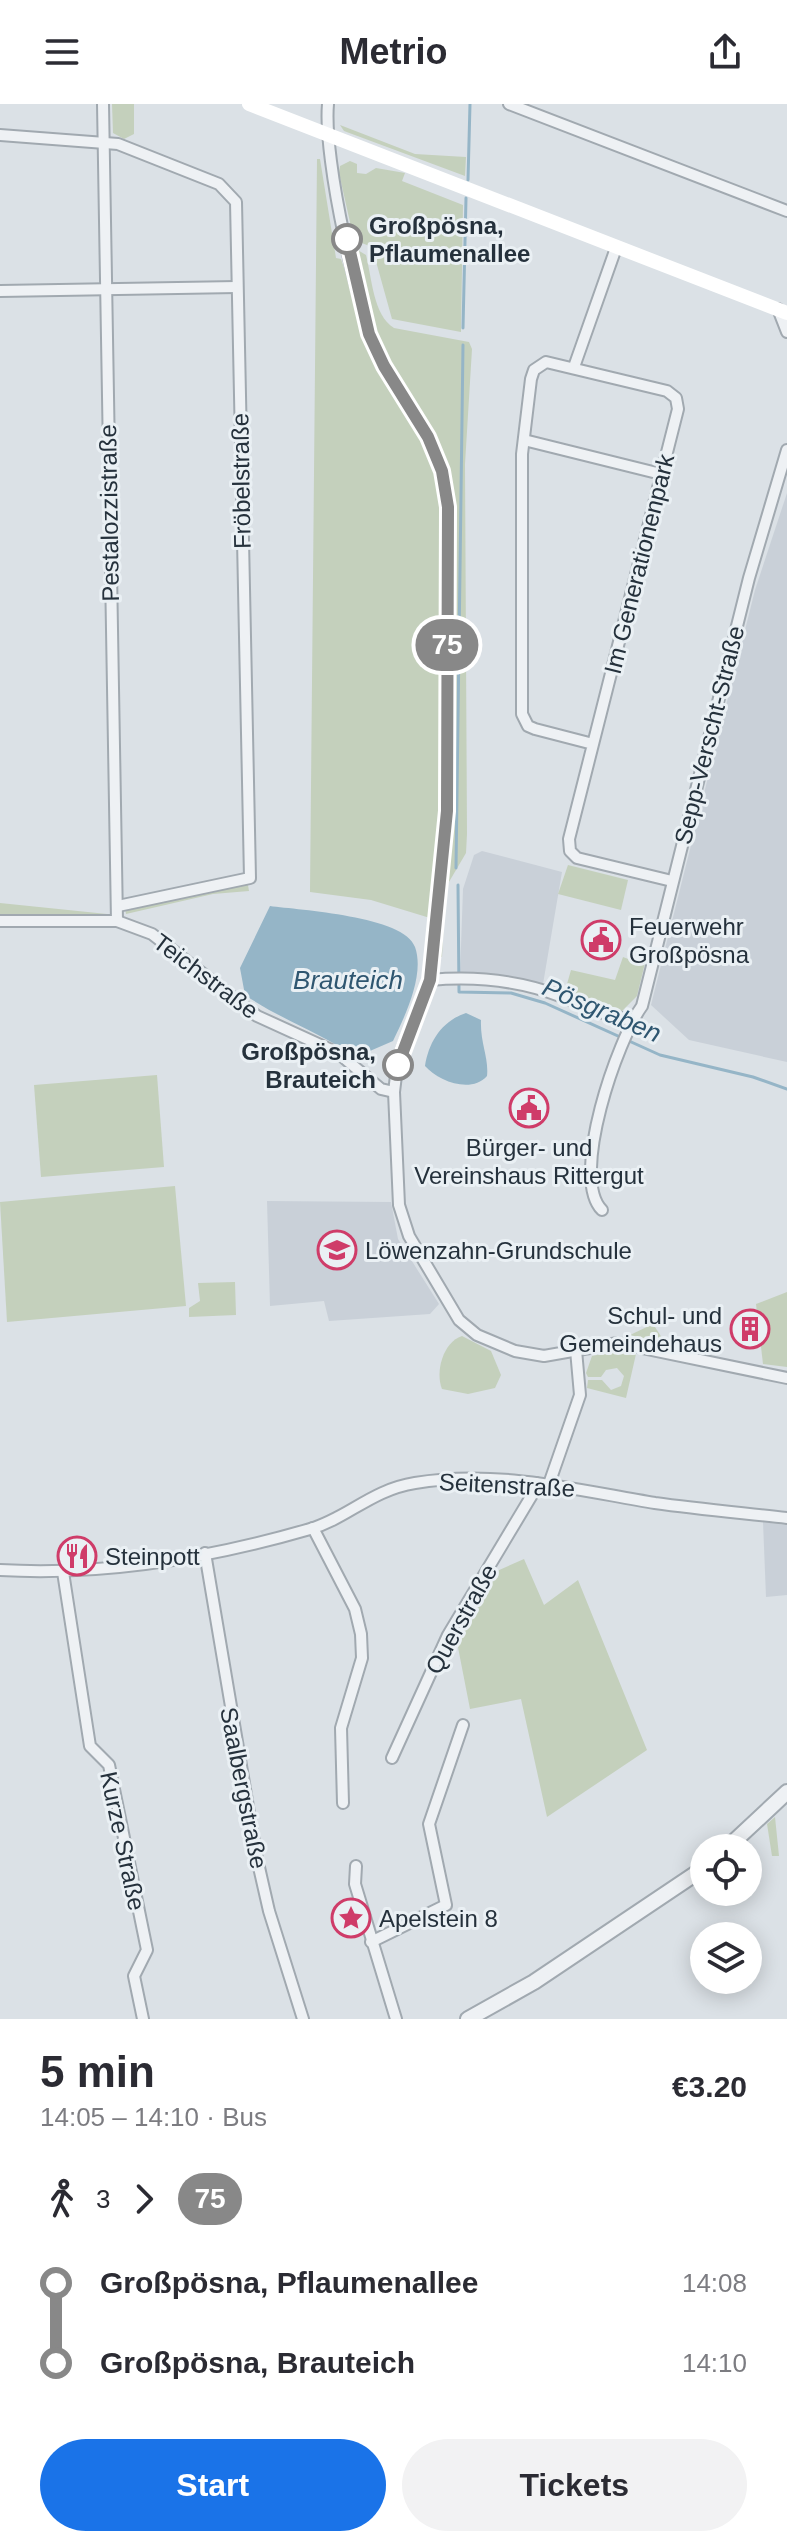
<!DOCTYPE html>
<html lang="en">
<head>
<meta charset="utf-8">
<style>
  :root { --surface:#fff; --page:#f2f2f3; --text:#2b2b33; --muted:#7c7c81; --accent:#1a73e8 }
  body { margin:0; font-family:Arial,sans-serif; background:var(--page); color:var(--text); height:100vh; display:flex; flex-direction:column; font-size:30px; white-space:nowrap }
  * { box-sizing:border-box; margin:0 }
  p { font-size:26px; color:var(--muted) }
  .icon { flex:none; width:44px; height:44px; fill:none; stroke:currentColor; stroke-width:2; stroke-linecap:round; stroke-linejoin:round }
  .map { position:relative; height:1915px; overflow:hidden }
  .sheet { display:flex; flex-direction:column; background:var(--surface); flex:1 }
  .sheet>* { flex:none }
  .badge { padding:0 16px; border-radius:26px; font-size:28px; line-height:52px }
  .controls { position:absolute; left:690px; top:1730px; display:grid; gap:16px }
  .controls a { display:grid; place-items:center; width:72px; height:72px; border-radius:50%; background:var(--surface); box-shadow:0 4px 20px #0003; font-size:40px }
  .map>.badge { position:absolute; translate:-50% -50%; box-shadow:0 0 0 4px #fff }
  .legs { display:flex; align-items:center; gap:12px; height:88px; padding:0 40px; font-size:26px }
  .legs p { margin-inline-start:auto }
  .head { display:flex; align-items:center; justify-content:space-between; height:136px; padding:0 40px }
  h1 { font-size:44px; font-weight:700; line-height:60px }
  .primary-button { display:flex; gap:16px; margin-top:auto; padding:16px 40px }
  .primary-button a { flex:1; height:92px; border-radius:48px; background:var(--accent); color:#fff; font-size:32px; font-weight:700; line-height:92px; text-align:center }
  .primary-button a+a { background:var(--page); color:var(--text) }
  ul { padding:0 40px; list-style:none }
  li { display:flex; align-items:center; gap:28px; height:80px; font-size:30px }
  li i { display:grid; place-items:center; width:12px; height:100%; margin:0 10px; background:currentColor }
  li i::after { content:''; width:20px; height:20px; margin:-10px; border:6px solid; border-radius:50%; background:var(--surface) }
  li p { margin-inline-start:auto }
  li:first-child i { background:linear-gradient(#0000 50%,currentColor 0) }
  li:last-child i { background:linear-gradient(currentColor 50%,#0000 0) }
  header { display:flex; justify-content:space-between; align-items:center; height:104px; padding:0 40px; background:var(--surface); font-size:36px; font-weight:700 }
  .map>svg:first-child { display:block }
  .built { fill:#c9d0d8 }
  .green { fill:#c4d0bc }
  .water { fill:#95b5c7 }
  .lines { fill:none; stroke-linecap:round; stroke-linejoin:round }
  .stream { stroke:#95b5c7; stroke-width:3 }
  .minor-casing { stroke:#a1a9b0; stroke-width:14 }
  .tertiary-casing { stroke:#a1a9b0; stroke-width:18 }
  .minor { stroke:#eef1f4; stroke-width:10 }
  .tertiary { stroke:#eef1f4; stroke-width:14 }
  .secondary { stroke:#fff; stroke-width:14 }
  .line-1-casing { stroke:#fff; stroke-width:18 }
  .line-1 { stroke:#888; stroke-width:12 }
  .stop-1-dot { fill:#fff; stroke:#888; stroke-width:4 }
  .labels { text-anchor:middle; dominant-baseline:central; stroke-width:6; stroke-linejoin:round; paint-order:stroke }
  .stop-label { font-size:24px; font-weight:bold; fill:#25313c; stroke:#eaf0f4; text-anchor:start }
  .street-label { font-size:24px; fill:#25313c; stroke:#eaf0f4 }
  .poi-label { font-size:24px; fill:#25313c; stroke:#eaf0f4; text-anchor:start }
  .water-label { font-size:26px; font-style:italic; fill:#2f5670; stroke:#eaf0f4 }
</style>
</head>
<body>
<header><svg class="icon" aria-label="menu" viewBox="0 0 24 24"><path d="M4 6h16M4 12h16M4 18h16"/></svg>Metrio<svg class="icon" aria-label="share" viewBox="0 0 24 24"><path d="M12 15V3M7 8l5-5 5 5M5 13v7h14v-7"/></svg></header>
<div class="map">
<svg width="787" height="1915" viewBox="0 0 787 1915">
  <rect width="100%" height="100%" fill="#dbe1e6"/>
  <g class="built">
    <polygon points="787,389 787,958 689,936 651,901 755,486"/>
    <polygon points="482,747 562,768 543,880 511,872 460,871 463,785 474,751"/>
    <polygon points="267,1097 391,1098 398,1135 439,1200 430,1210 329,1217 324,1197 270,1202"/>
    <polygon points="763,1418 787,1421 787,1491 766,1493"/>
  </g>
  <g class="green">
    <polygon points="112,0 134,0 134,30 124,35 113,29"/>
    <polygon points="340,21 415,50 466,53 465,72 344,27"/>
    <path d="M317,55H320L336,154L341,155C353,188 356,225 372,256C394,301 425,330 439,381L441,717L430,814L371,796L310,788Z"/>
    <polygon points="350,57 357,60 357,69 366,70 376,64 405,69 402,77 463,101 461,228 392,215 372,143 354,136 339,69 340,62"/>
    <path d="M356,145L366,151C372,174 373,211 394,224L469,238L472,245L465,360L467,730L466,749L446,783L442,853L437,852L451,724L450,383L441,348L380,247L371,220Z"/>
    <polygon points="568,761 628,776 621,806 558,790"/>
    <polygon points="235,781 248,781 249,787 213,790 126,810 125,804"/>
    <polygon points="0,799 107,810 107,812 0,812"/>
    <polygon points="641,850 647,851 637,892 622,907 610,908 565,887 571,866 615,876 623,853 639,859"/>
    <polygon points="157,971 164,1063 41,1073 34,981"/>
    <polygon points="175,1082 186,1202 7,1218 0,1098"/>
    <polygon points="235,1178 236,1211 189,1213 189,1204 200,1197 198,1179"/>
    <polygon points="787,1188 787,1263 763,1260 756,1200"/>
    <polygon points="653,1220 666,1240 630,1231"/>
    <path d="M462,1232L491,1247L501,1271L495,1284L468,1290L442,1285C435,1268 443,1238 462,1232Z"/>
    <polygon points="616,1247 636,1250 626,1294 587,1284 588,1276 602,1276 611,1286 621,1282 624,1272 617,1264 606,1266 601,1273 588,1273 586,1269 592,1252"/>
    <polygon points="524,1455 544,1501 578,1476 647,1646 547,1713 521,1595 470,1605 455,1528 496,1459 497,1467"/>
    <polygon points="775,1713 779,1752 772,1752 767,1720"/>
  </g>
  <g class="water">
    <path d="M270,802C299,806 405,812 415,843C425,871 405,912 393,937L356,953C321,929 280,915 245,891L240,864Z"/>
    <path d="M466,909L481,916C480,939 489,954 487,972C471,990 438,977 425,962C429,937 442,917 466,909Z"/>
  </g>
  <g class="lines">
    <g class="stream">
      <polyline points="468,76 470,0"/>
      <polyline points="463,224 466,94"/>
      <polyline points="456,764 463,241"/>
      <polyline points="458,781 459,888 511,889 545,899 660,951 753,973 787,985"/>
    </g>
    <g class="minor-casing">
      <g id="minor">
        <polyline points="103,0 117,817"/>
        <path d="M328,0C323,55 358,212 383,261C396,286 416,308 428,333C440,355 444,379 448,403L447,707L430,876L398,955L394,988L399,1101L409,1132L459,1216L477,1231L515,1247L544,1252L618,1239L787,1274"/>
        <polyline points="509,0 787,107"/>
        <polyline points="0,31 118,40 219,80 236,98 250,774 118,802"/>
        <polyline points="0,187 237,183"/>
        <polyline points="778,205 787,228"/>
        <polyline points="574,263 616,144"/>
        <polyline points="524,336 661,370"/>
        <polyline points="593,640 535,625 528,622 522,610 522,350 531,275 534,266 546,258 667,287 676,294 678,305 569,735 570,747 577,754 672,777"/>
        <polyline points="0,817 117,817 152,830 257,912 338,949 381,985 394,988"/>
        <path d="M430,876C475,872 518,876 560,892C585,902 605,912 632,916"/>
        <path d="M602,1106C569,1073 618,935 642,902L749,474L787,346"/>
        <polyline points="549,1380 580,1291 576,1246"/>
        <polyline points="313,1424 355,1505 361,1530 362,1554 341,1624 343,1699"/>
        <polyline points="205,1449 256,1750 269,1807 303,1915"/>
        <path d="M0,1466C105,1472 210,1454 310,1425C348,1414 371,1386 415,1379C495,1365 576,1386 655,1399C698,1405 743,1409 787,1414"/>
        <polyline points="63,1468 90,1642 109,1661 147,1846 134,1872 143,1915"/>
        <polyline points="392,1654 448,1531 532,1391 536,1379"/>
        <polyline points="356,1762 355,1780 396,1915"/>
        <polyline points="371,1838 446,1801 429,1720 463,1621"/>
      </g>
    </g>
    <g class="tertiary-casing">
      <g id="tertiary">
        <polyline points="727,1744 787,1688"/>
        <polyline points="468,1915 534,1878 704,1764"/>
      </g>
    </g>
    <use href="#minor" class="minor"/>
    <use href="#tertiary" class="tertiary"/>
    <polyline class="secondary" points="249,0 787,209"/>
  </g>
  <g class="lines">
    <g class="line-1-casing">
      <polyline id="line-1" points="347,135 369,230 384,262 428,333 442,367 448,403 447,707 430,876 398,961"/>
    </g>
    <use href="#line-1" class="line-1"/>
  </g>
  <defs>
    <g id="civic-ring" transform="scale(2)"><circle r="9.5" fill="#eaf0f4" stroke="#cf3c69" stroke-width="1.5"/><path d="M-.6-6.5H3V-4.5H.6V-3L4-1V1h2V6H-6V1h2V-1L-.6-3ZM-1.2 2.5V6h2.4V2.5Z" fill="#cf3c69"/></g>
    <g id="school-ring" transform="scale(2)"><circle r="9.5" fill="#eaf0f4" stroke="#cf3c69" stroke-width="1.5"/><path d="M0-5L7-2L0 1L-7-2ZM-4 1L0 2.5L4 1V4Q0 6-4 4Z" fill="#cf3c69"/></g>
    <g id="building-ring" transform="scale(2)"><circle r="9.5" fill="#eaf0f4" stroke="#cf3c69" stroke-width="1.5"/><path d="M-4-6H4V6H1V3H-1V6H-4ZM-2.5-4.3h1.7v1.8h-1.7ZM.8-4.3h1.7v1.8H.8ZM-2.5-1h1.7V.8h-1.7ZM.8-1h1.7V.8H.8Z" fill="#cf3c69"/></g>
    <g id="restaurant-ring" transform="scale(2)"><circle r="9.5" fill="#eaf0f4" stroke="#cf3c69" stroke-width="1.5"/><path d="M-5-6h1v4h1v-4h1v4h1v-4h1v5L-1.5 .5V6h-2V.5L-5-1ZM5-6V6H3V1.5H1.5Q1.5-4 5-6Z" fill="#cf3c69"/></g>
    <g id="sight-ring" transform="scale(2)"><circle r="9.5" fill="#eaf0f4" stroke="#cf3c69" stroke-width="1.5"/><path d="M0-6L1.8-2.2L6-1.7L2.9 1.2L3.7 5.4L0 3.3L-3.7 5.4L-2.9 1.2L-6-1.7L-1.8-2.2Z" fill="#cf3c69"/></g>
  </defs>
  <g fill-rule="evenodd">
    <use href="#civic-ring" x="601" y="836"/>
    <use href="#civic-ring" x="529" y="1004"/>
    <use href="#school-ring" x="337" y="1146"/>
    <use href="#building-ring" x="750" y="1225"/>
    <use href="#restaurant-ring" x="77" y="1452"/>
    <use href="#sight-ring" x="351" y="1814"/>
  </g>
  <g class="stop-1-dot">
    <circle cx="347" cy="135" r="14"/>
    <circle cx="398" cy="961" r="14"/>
  </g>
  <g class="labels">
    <g class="stop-label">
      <text x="369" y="121">Großpösna,<tspan x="369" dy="28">Pflaumenallee</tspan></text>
      <text x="376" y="947" text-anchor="end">Großpösna,<tspan x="376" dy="28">Brauteich</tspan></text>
    </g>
    <g class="street-label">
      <text transform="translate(241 377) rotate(-91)">Fröbelstraße</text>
      <text transform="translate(109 409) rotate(-91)">Pestalozzistraße</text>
      <text transform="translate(639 460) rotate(-76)">Im Generationenpark</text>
      <text transform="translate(709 631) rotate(-76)">Sepp-Verscht-Straße</text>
      <text transform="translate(206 872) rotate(37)">Teichstraße</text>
      <text transform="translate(507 1381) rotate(3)">Seitenstraße</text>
      <text transform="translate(461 1515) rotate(-61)">Querstraße</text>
      <text transform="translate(244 1684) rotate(79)">Saalbergstraße</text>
      <text transform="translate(123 1737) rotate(78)">Kurze Straße</text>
    </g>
    <g class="poi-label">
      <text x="629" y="822">Feuerwehr<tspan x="629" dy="28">Großpösna</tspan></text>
      <text x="529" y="1043" text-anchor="middle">Bürger- und<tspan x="529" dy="28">Vereinshaus Rittergut</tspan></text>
      <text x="365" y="1146">Löwenzahn-Grundschule</text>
      <text x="722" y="1211" text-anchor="end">Schul- und<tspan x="722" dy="28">Gemeindehaus</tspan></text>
      <text x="105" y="1452">Steinpott</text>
      <text x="379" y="1814">Apelstein 8</text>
    </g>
    <g class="water-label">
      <text x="348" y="876">Brauteich</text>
      <text transform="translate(602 906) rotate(23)">Pösgraben</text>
    </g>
  </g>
</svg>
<div class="controls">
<a><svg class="icon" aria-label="locate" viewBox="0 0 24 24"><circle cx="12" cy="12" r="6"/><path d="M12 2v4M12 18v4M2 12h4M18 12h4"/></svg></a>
<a><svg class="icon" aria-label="layers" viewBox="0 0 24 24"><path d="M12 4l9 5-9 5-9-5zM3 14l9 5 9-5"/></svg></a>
</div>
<b class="badge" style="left:447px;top:541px;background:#888;color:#fff">75</b>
</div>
<section class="sheet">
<div class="head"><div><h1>5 min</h1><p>14:05 – 14:10 · Bus</p></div><b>€3.20</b></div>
<div class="legs"><svg class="icon" aria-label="walk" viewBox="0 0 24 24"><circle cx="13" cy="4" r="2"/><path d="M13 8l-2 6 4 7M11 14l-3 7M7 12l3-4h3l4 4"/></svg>3<svg class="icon" aria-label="forward" viewBox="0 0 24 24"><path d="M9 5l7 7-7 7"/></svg><b class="badge" style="background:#888;color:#fff">75</b></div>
<ul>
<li><i style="color:#888"></i><b>Großpösna, Pflaumenallee</b><p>14:08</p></li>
<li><i style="color:#888"></i><b>Großpösna, Brauteich</b><p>14:10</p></li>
</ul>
<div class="primary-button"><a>Start</a><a>Tickets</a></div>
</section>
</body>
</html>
